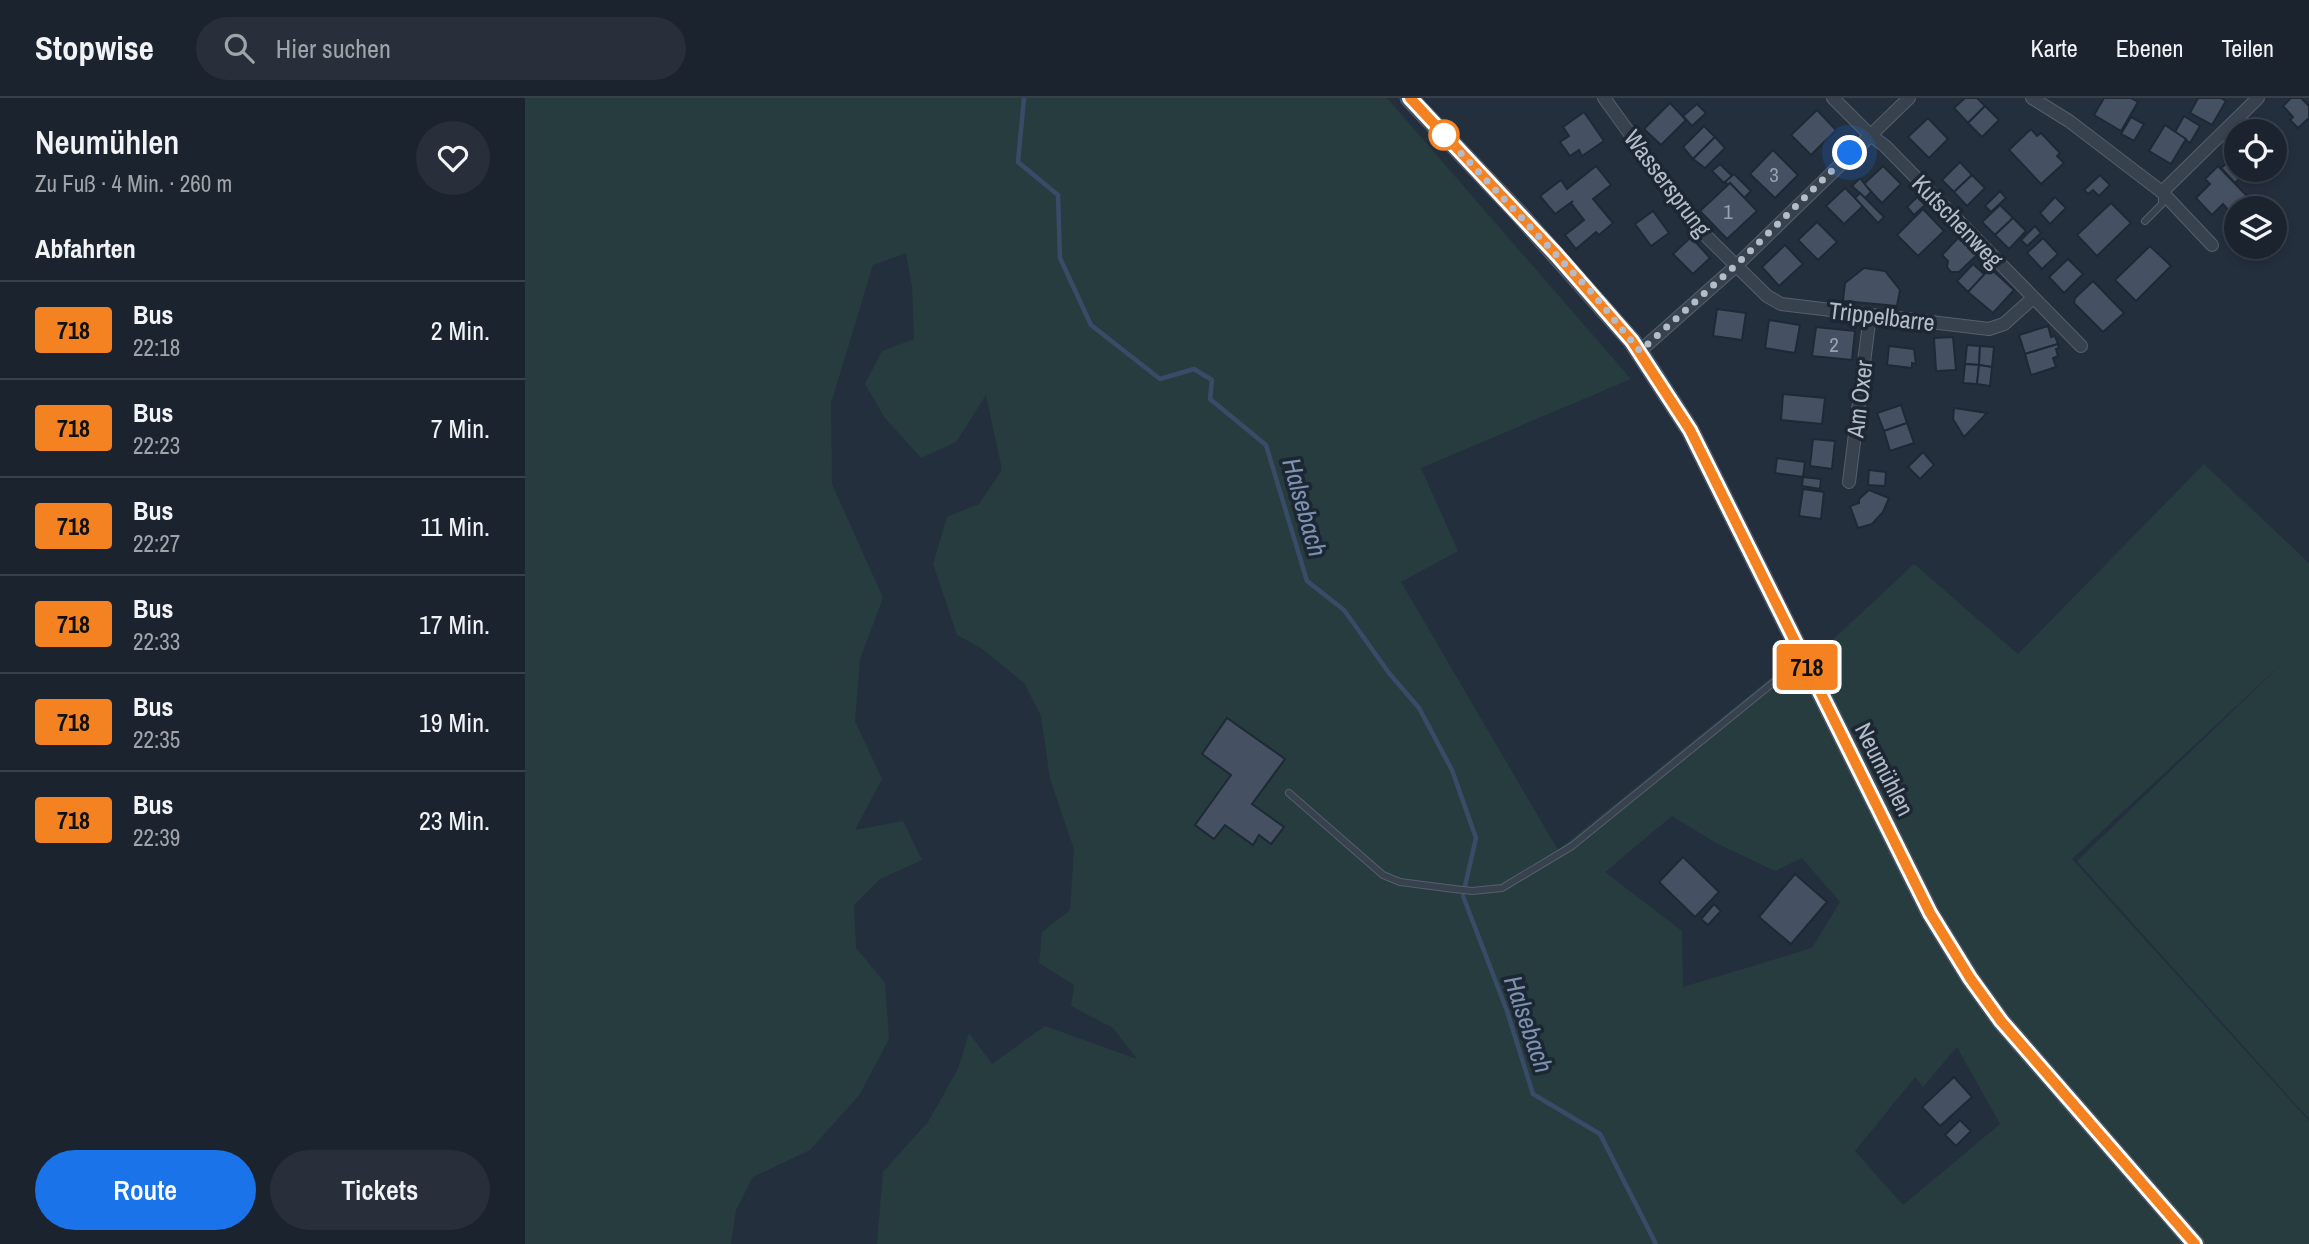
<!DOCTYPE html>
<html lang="de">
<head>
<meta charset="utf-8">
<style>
  :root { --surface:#1b232e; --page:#282f3a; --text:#f1f3f6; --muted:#a0a4aa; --line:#39404a; --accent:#1a73e8 }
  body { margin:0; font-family:"Archivo Narrow",sans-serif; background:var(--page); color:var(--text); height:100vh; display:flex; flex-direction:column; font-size:26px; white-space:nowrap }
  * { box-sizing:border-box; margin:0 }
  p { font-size:23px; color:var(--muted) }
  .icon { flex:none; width:38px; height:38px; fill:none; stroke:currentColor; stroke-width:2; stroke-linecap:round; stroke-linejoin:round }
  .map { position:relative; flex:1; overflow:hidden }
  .panel { display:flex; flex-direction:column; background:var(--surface); width:525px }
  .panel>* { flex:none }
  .badge { padding:0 14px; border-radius:5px; font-size:24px; line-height:46px }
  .buttons { position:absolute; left:1699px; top:21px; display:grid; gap:14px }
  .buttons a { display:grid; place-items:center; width:63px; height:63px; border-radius:50%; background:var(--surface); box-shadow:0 4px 10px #0003,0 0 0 2px var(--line); font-size:35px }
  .you { position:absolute; width:35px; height:35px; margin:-18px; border:5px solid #fff; border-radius:50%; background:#1a73e8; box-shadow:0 0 0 10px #1a73e833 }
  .map>.badge { position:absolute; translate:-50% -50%; box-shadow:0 0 0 4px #fff }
  h2 { padding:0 35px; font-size:26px; line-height:63px }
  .round { display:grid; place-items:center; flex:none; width:74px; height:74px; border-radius:37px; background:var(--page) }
  .headline { display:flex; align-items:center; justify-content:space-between; height:119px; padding:0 35px }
  h1 { font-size:33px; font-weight:600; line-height:52px }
  .button { display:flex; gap:14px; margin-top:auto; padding:14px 35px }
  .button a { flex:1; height:80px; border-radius:42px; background:var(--accent); color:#fff; font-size:28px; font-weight:600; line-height:80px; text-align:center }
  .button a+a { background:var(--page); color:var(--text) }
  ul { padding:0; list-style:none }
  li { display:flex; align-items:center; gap:21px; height:98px; padding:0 35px; border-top:2px solid var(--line) }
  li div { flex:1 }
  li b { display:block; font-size:26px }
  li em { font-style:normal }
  li .badge { min-width:77px; font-weight:700; text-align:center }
  header { display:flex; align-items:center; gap:42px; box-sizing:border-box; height:98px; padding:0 35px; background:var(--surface); border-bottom:2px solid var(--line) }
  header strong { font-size:33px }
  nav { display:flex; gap:38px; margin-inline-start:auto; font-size:24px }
  .search { width:490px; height:63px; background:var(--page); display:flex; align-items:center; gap:18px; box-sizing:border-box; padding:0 24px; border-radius:38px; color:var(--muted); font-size:26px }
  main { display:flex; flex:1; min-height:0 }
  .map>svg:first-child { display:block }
  .green { fill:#263c3f; fill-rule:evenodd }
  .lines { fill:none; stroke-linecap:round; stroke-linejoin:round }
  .stream { stroke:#394c67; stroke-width:4.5 }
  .building { fill:#455162; stroke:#1f2835; stroke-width:2 }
  .lane-casing { stroke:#565f6c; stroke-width:8 }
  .street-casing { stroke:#565f6c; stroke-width:14 }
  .secondary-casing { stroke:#565f6c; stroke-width:19 }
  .lane { stroke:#38414e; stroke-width:6 }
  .street { stroke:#38414e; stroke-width:12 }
  .secondary { stroke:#465061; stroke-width:18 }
  .line-casing { stroke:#fff; stroke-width:16 }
  .line { stroke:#f58220; stroke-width:10 }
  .walk { stroke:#b4bcc9; stroke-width:7; stroke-dasharray:0 12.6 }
  .stop-dot { fill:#fff; stroke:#f58220; stroke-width:3.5 }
  .labels { text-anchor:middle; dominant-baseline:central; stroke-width:7; stroke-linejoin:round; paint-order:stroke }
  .number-label { font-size:21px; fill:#98a1af }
  .street-label { font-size:24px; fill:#b4bcc9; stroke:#1d2633 }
  .water-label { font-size:26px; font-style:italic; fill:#7c92b1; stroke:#1d2633 }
</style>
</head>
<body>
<header>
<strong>Stopwise</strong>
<div class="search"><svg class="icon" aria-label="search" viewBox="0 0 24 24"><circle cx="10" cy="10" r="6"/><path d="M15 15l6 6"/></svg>Hier suchen</div>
<nav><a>Karte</a><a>Ebenen</a><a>Teilen</a></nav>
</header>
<main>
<section class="panel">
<div class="headline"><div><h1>Neumühlen</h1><p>Zu Fuß · 4 Min. · 260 m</p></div><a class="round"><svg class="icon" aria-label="heart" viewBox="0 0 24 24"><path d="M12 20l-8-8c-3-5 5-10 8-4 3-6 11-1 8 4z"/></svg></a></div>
<h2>Abfahrten</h2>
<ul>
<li><span class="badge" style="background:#f58220;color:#111">718</span><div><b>Bus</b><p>22:18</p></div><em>2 Min.</em></li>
<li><span class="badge" style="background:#f58220;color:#111">718</span><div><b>Bus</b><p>22:23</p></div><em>7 Min.</em></li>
<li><span class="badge" style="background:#f58220;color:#111">718</span><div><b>Bus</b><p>22:27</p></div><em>11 Min.</em></li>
<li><span class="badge" style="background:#f58220;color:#111">718</span><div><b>Bus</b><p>22:33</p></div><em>17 Min.</em></li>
<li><span class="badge" style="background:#f58220;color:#111">718</span><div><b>Bus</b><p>22:35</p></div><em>19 Min.</em></li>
<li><span class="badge" style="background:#f58220;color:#111">718</span><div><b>Bus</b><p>22:39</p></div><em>23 Min.</em></li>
</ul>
<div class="button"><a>Route</a><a>Tickets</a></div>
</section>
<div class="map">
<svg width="1784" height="1146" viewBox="0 0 1784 1146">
  <rect width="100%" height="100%" fill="#242f3e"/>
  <path class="green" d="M0,0H862L1106,281L896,370L933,453L876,484L1033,752L1259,569L1284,564L1389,466L1493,556L1679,366L1784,465V1021L1552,763L1764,559L1547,761L1784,1023V1146H352L358,1074L403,1024L433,971L444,935L467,966L520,928L612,961L588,930L546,908L549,887L514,865L517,834L545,812L549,751L525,681L516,618L499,585L456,550L432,537L408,466L422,419L454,406L477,372L461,297L431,344L396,360L360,320L340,286L357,253L389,241L387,189L381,155L348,167L306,305L307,386L358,500L335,561L330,623L357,681L330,732L378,723L397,762L355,781L329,807L331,850L360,885L364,941L335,996L285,1052L228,1079L211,1112L206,1146H0ZM1147,718L1191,745L1250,773L1277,760L1315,804L1287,850L1158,889L1157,833L1080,774ZM1432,949L1475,1026L1378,1107L1330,1053L1390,979L1398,989Z"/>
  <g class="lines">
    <g class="stream">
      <polyline points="499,0 493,64 533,97 535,160 566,227 635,281 669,271 687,282 685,301 741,347 782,483 819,512 864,575 894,610 927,672 951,740 940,788"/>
      <polyline points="938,798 982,913 1008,996 1075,1036 1131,1146"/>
    </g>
  </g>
  <g class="building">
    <polygon points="1440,0 1452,0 1460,8 1443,25 1429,10"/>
    <polygon points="1579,0 1606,0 1613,4 1596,33 1569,17"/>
    <polygon points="1673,0 1696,0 1701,3 1687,27 1665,15"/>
    <polygon points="1766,0 1776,0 1784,8 1784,20 1773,30 1765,22 1768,19 1758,8"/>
    <polygon points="1145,5 1161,22 1136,47 1119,31"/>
    <polygon points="1172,6 1181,15 1167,28 1158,18"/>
    <polygon points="1460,8 1474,22 1457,39 1443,25"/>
    <polygon points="1292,12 1311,32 1286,57 1266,37"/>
    <polygon points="1059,14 1079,43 1057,58 1054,52 1045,58 1035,44 1044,38 1038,29"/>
    <polygon points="1659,18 1675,28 1665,45 1650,34"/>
    <polygon points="1606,19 1619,26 1609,43 1596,36"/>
    <polygon points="1403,20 1423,41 1404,60 1383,39"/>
    <polygon points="1640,27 1661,41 1646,66 1624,53"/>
    <polygon points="1179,28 1190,39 1168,61 1158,49"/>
    <polygon points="1506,31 1512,38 1516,35 1535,55 1532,58 1539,65 1516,86 1484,52"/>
    <polygon points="1750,36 1764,49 1752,62 1750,60"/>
    <polygon points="1190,39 1200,50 1180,70 1168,61"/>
    <polygon points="1248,52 1273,77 1250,100 1225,76"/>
    <polygon points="1435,64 1447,77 1429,94 1417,82"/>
    <polygon points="1702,65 1716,79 1710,85 1696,70"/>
    <polygon points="1195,66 1207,78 1199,85 1187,73"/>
    <polygon points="1071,68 1086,87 1068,101 1088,125 1074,137 1071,134 1051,151 1040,137 1059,122 1046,105 1048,103 1030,116 1015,98 1036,82 1042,91"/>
    <polygon points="1358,68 1376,86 1357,105 1339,86"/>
    <polygon points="1693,68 1722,98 1705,114 1698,106 1687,117 1671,100 1685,86 1680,81"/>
    <polygon points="1209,76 1226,93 1219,100 1205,85 1203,87 1200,84"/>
    <polygon points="1447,77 1460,90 1442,108 1429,94"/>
    <polygon points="1575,77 1585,87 1574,98 1568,92 1563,96 1559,92"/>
    <polygon points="1335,80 1346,94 1340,100 1327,88"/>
    <polygon points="1205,85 1232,113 1202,141 1175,113"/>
    <polygon points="1320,90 1338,108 1319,126 1301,108"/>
    <polygon points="1475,93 1481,100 1466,114 1460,108"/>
    <polygon points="1335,95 1359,119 1353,125 1330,100"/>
    <polygon points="1392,99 1400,107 1389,117 1382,109"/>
    <polygon points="1530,99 1541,110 1525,126 1515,115"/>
    <polygon points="1586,105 1606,125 1572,158 1552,137"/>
    <polygon points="1475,107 1488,120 1470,137 1457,124"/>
    <polygon points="1398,111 1419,133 1393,158 1372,137"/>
    <polygon points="1128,113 1144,135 1126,148 1110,126"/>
    <polygon points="1488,120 1501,133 1484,151 1470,137"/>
    <polygon points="1292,124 1312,144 1293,162 1273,142"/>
    <polygon points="1510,128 1516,135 1502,148 1496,142"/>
    <polygon points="1166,139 1185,160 1168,176 1148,156"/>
    <polygon points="1434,139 1452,157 1434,174 1426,174 1422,169 1423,163 1417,157"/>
    <polygon points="1518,140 1533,156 1517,171 1502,155"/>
    <polygon points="1260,147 1278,166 1254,188 1237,169"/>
    <polygon points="1625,148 1646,168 1611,203 1590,182"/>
    <polygon points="1543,161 1558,176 1539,195 1524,179"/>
    <polygon points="1448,166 1460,177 1443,194 1432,183"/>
    <polygon points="1339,170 1360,173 1375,192 1372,208 1318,203 1320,185"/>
    <polygon points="1465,170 1489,192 1468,215 1443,194"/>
    <polygon points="1568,183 1599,215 1578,234 1549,205 1550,200"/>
    <polygon points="1192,211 1221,215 1217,242 1188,238"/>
    <polygon points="1244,222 1275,227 1270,255 1240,250"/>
    <polygon points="1523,228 1526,239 1530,238 1533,246 1500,256 1494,237"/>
    <polygon points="1291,229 1330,233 1327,262 1287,258"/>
    <polygon points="1428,239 1431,272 1411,273 1409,240"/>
    <polygon points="1533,246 1534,250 1531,251 1533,258 1528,260 1531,269 1506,277 1500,256"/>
    <polygon points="1442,247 1455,248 1454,267 1440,266"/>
    <polygon points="1364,248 1389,251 1391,266 1387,265 1387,270 1362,267"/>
    <polygon points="1455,248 1469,249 1467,269 1454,267"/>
    <polygon points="1440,266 1454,267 1452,286 1438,285"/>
    <polygon points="1454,267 1467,269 1465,288 1452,286"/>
    <polygon points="1258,296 1300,300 1297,326 1256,322"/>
    <polygon points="1376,307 1382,325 1359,333 1352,315"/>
    <polygon points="1429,310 1462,315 1439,339 1428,321"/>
    <polygon points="1382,325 1389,345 1365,353 1359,333"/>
    <polygon points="1288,341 1310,343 1307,371 1285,368"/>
    <polygon points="1398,354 1409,367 1395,381 1383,369"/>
    <polygon points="1252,360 1280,364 1278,379 1250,375"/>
    <polygon points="1344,372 1361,374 1360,388 1343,387"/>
    <polygon points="1278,379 1296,381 1295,391 1277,388"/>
    <polygon points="1278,391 1299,394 1296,421 1274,418"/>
    <polygon points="1344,392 1364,400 1358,414 1347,426 1333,430 1325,408 1334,405 1334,401"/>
    <polygon points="702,620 760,661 727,706 759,729 746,746 734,737 728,747 700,727 689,741 670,727 706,677 677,656"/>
    <polygon points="1158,759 1194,794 1170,819 1134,784"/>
    <polygon points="1270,776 1302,804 1266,846 1234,819"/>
    <polygon points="1189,806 1196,813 1183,827 1176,821"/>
    <polygon points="1429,979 1447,999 1415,1028 1397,1009"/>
    <polygon points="1435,1022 1446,1033 1431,1048 1420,1037"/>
  </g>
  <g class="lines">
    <g class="lane-casing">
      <g id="lane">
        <polyline points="1620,123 1637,106 1637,96"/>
        <polyline points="764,695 858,777 875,784 929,791 947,793 977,790 1047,748 1276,562"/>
      </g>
    </g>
    <g class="street-casing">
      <g id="street">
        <polyline points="1079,0 1174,131 1242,198 1256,206 1464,231 1479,226 1508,200"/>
        <polyline points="1308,0 1344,36 1360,48 1556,248"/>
        <polyline points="1507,0 1544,23 1637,94 1687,147"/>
        <polyline points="1637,94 1733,0"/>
        <polyline points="1115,253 1211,168 1384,0"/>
        <polyline points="1324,384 1345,217"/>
      </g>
    </g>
    <g class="secondary-casing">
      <polyline id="secondary" points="884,0 996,118 1107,243 1165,332 1405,815 1445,880 1476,923 1670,1146"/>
    </g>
    <use href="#lane" class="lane"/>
    <use href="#street" class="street"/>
    <use href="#secondary" class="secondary"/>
  </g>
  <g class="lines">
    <g class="line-casing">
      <polyline id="line" points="885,0 1032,157 1107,243 1165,332 1405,815 1445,880 1476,923 1670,1146"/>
    </g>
    <use href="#line" class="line"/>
    <polyline class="walk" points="919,37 1068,196 1115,253 1211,167 1325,55"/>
  </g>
  <circle class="stop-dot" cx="919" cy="37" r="14"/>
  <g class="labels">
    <g class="number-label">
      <text x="1249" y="76">3</text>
      <text x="1203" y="113">1</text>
      <text x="1309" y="246">2</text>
    </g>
    <g class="street-label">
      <text transform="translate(1143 85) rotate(53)">Wassersprung</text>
      <text transform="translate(1433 123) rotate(46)">Kutschenweg</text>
      <text transform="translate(1357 218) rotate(7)">Trippelbarre</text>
      <text transform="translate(1334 301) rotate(-83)">Am Oxer</text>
      <text transform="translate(1360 671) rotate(63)">Neumühlen</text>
    </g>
    <g class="water-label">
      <text transform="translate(780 409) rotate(74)">Halsebach</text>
      <text transform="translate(1004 926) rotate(71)">Halsebach</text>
    </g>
  </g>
</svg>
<div class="buttons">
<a><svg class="icon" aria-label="locate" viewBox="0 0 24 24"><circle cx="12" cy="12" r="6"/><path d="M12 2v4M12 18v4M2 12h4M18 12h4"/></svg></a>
<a><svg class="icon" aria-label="layers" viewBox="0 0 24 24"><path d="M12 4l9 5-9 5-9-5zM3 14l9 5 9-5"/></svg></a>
</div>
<div class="you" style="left:1325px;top:55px"></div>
<b class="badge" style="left:1282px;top:569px;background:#f58220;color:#111">718</b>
</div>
</main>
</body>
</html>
